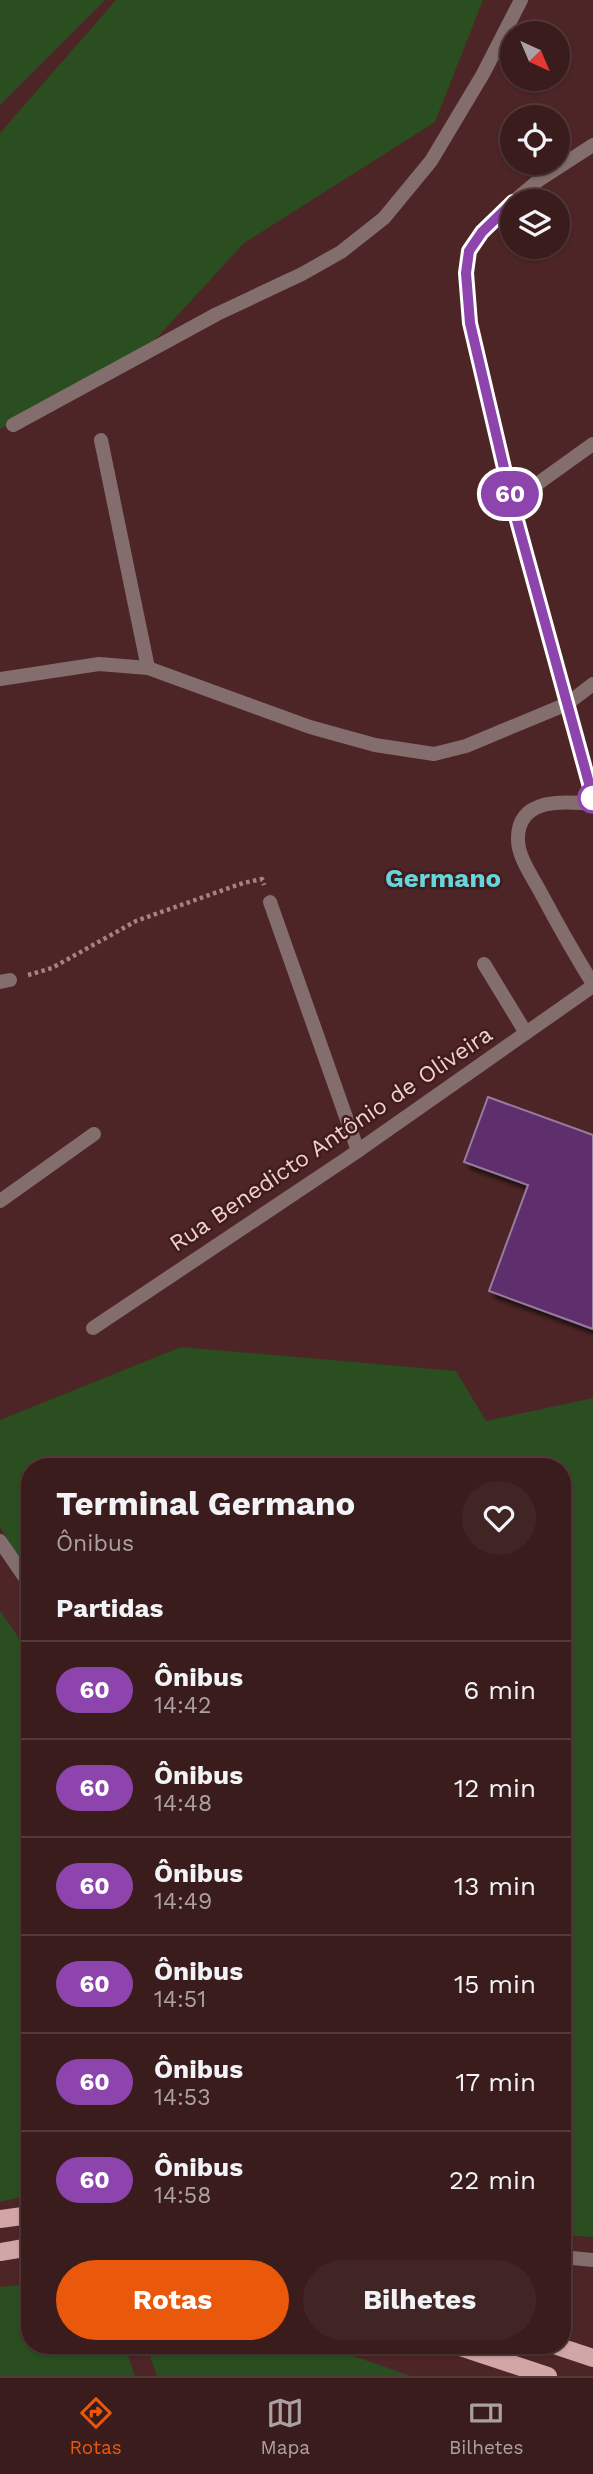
<!DOCTYPE html>
<html lang="pt">
<head>
<meta charset="utf-8">
<style>
  :root { --surface:#3a1c1c; --page:#412525; --text:#f1f3f6; --muted:#aba1a3; --line:#543a3b; --accent:#ea580c }
  body { margin:0; font-family:"Work Sans",sans-serif; background:var(--page); color:var(--text); height:100vh; display:flex; flex-direction:column; font-size:26px; white-space:nowrap }
  * { box-sizing:border-box; margin:0 }
  p { font-size:23px; color:var(--muted) }
  .icon { flex:none; width:38px; height:38px; fill:none; stroke:currentColor; stroke-width:2; stroke-linecap:round; stroke-linejoin:round }
  .map { position:relative; flex:1; overflow:hidden }
  .side { position:absolute; left:21px; top:1458px; width:550px; height:896px; display:flex; flex-direction:column; background:var(--surface); border-radius:28px; box-shadow:0 2px 5px #0004,0 0 0 2px var(--line) }
  .side>* { flex:none }
  .badge { padding:0 14px; border-radius:23px; font-size:24px; line-height:46px }
  .needle { width:46px; rotate:136deg }
  .tools { position:absolute; left:500px; top:21px; display:grid; gap:14px }
  .tools a { display:grid; place-items:center; width:70px; height:70px; border-radius:50%; background:var(--surface); box-shadow:0 2px 5px #0004,0 0 0 2px var(--line); font-size:35px }
  .map>.badge { position:absolute; translate:-50% -50%; box-shadow:0 0 0 4px #fff }
  h2 { padding:0 35px; font-size:26px; line-height:63px }
  .round { display:grid; place-items:center; flex:none; width:74px; height:74px; border-radius:37px; background:var(--page) }
  .headline { display:flex; align-items:center; justify-content:space-between; height:119px; padding:0 35px }
  h1 { font-size:33px; font-weight:700; line-height:52px }
  .action { display:flex; gap:14px; margin-top:auto; padding:14px 35px }
  .action a { flex:1; height:80px; border-radius:42px; background:var(--accent); color:#fff; font-size:28px; font-weight:700; line-height:80px; text-align:center }
  .action a+a { background:var(--page); color:var(--text) }
  ul { padding:0; list-style:none }
  li { display:flex; align-items:center; gap:21px; height:98px; padding:0 35px; border-top:2px solid var(--line) }
  li div { flex:1 }
  li b { display:block; font-size:26px }
  li em { font-style:normal }
  li .badge { min-width:77px; font-weight:700; text-align:center }
  .tabs { display:flex; justify-content:space-around; align-items:center; height:98px; border-top:2px solid var(--line); background:var(--surface); font-size:19px; color:var(--muted) }
  .tabs a { display:grid; justify-items:center; gap:4px }
  .tabs .on { color:var(--accent) }
  .map>svg:first-child { display:block }
  .green { fill:#2a4e1f }
  .building { fill:#5f2e6c; stroke:#977b9e; stroke-width:2; filter:url(#shadow) }
  .lines { fill:none; stroke-linecap:round; stroke-linejoin:round }
  .path { stroke:#a48383; stroke-width:4.5; stroke-dasharray:3.5 3.5; stroke-linecap:butt }
  .lane { stroke:#836d6d; stroke-width:14 }
  .street { stroke:#836d6d; stroke-width:14 }
  .primary { stroke:#d2a6a6; stroke-width:18 }
  .line-casing { stroke:#fff; stroke-width:16 }
  .line { stroke:#8e44ad; stroke-width:10 }
  .stop-dot { fill:#fff; stroke:#8e44ad; stroke-width:3.5 }
  .labels { text-anchor:middle; dominant-baseline:central; stroke-width:5; stroke-linejoin:round; paint-order:stroke }
  .street-label { font-size:23px; fill:#edd2d1; stroke:#421b1d }
  .quarter-label { font-size:26px; font-weight:bold; fill:#68d5da; stroke:#421b1d }
</style>
</head>
<body>
<div class="map">
<svg width="593" height="2376" viewBox="0 0 593 2376">
  <defs>
    <filter id="shadow"><feDropShadow dx="6" dy="6" stdDeviation="2" flood-color="#0009"/></filter>
  </defs>
  <rect width="100%" height="100%" fill="#4d2526"/>
  <g class="green">
    <polygon points="0,0 105,0 0,105"/>
    <polygon points="116,0 483,0 435,122 244,243 142,354 0,429 0,133"/>
    <polygon points="181,1347 456,1371 486,1421 593,1398 593,2237 562,2235 562,1466 30,1466 30,1576 0,1527 0,1420"/>
    <polygon points="0,1611 16,1633 30,1663 30,2195 0,2202"/>
    <polygon points="30,2284 30,2345 124,2345 135,2376 0,2376 0,2287"/>
    <polygon points="146,2345 322,2345 411,2376 157,2376"/>
  </g>
  <polygon class="building" points="488,1097 593,1135 593,1329 489,1291 528,1185 464,1162"/>
  <g class="lines">
    <polyline class="path" points="28,975 52,968 136,921 243,883 262,879 264,885"/>
    <g class="lane">
      <polyline points="101,440 148,668"/>
      <polyline points="0,679 99,664 148,668 310,727 375,745 434,754 466,746 567,704"/>
      <polyline points="270,902 358,1151"/>
      <polyline points="484,964 526,1033"/>
      <polyline points="0,982 10,980"/>
      <polyline points="0,1201 94,1134"/>
    </g>
    <g class="street">
      <polyline points="514,201 539,180 593,145"/>
      <polyline points="513,202 482,232 469,251 466,273 470,323 512,502 593,798"/>
      <polyline points="13,425 217,314 302,274 341,252 384,218 431,161 483,74 521,0"/>
      <polyline points="512,502 593,444"/>
      <polyline points="567,704 593,684"/>
      <path d="M593,804C564,801 517,797 518,840C518,858 534,879 542,895C558,925 575,955 593,984"/>
      <polyline points="93,1328 349,1157 593,986"/>
      <polyline points="0,1541 30,1585"/>
      <polyline points="562,2257 593,2260"/>
    </g>
    <g class="primary">
      <polyline points="0,2219 30,2215"/>
      <polyline points="0,2252 30,2247"/>
      <polyline points="454,2345 548,2376"/>
      <polyline points="554,2345 593,2358"/>
    </g>
  </g>
  <g class="lines">
    <g class="line-casing">
      <polyline id="line" points="513,202 482,232 469,251 466,273 470,323 512,502 593,798"/>
    </g>
    <use href="#line" class="line"/>
  </g>
  <circle class="stop-dot" cx="593" cy="798" r="14"/>
  <g class="labels">
    <g class="street-label">
      <text transform="translate(331 1139) rotate(-34)">Rua Benedicto Antônio de Oliveira</text>
    </g>
    <g class="quarter-label">
      <text x="443" y="878">Germano</text>
    </g>
  </g>
</svg>
<div class="tools">
<a><svg class="needle" viewBox="-14 -14 28 28"><path d="M0-13l5 13h-10z" fill="#e53935"/><path d="M0 13l5-13h-10z" fill="#aba1a3"/></svg></a>
<a><svg class="icon" aria-label="locate" viewBox="0 0 24 24"><circle cx="12" cy="12" r="6"/><path d="M12 2v4M12 18v4M2 12h4M18 12h4"/></svg></a>
<a><svg class="icon" aria-label="layers" viewBox="0 0 24 24"><path d="M12 4l9 5-9 5-9-5zM3 14l9 5 9-5"/></svg></a>
</div>
<b class="badge" style="left:510px;top:494px;background:#8e44ad;color:#fff">60</b>
<section class="side">
<div class="headline"><div><h1>Terminal Germano</h1><p>Ônibus</p></div><a class="round"><svg class="icon" aria-label="heart" viewBox="0 0 24 24"><path d="M12 20l-8-8c-3-5 5-10 8-4 3-6 11-1 8 4z"/></svg></a></div>
<h2>Partidas</h2>
<ul>
<li><span class="badge" style="background:#8e44ad;color:#fff">60</span><div><b>Ônibus</b><p>14:42</p></div><em>6 min</em></li>
<li><span class="badge" style="background:#8e44ad;color:#fff">60</span><div><b>Ônibus</b><p>14:48</p></div><em>12 min</em></li>
<li><span class="badge" style="background:#8e44ad;color:#fff">60</span><div><b>Ônibus</b><p>14:49</p></div><em>13 min</em></li>
<li><span class="badge" style="background:#8e44ad;color:#fff">60</span><div><b>Ônibus</b><p>14:51</p></div><em>15 min</em></li>
<li><span class="badge" style="background:#8e44ad;color:#fff">60</span><div><b>Ônibus</b><p>14:53</p></div><em>17 min</em></li>
<li><span class="badge" style="background:#8e44ad;color:#fff">60</span><div><b>Ônibus</b><p>14:58</p></div><em>22 min</em></li>
</ul>
<div class="action"><a>Rotas</a><a>Bilhetes</a></div>
</section>
</div>
<nav class="tabs">
<a class="on"><svg class="icon" aria-label="directions" viewBox="0 0 24 24"><path d="M12 3l9 9-9 9-9-9zM9 14v-3h6M13 9l2 2-2 2"/></svg>Rotas</a>
<a><svg class="icon" aria-label="map" viewBox="0 0 24 24"><path d="M3 6l6-2 6 2 6-2v14l-6 2-6-2-6 2zM9 4v14M15 6v14"/></svg>Mapa</a>
<a><svg class="icon" aria-label="tickets" viewBox="0 0 24 24"><path d="M3 7h18v10H3zM15 7v10"/></svg>Bilhetes</a>
</nav>
</body>
</html>
